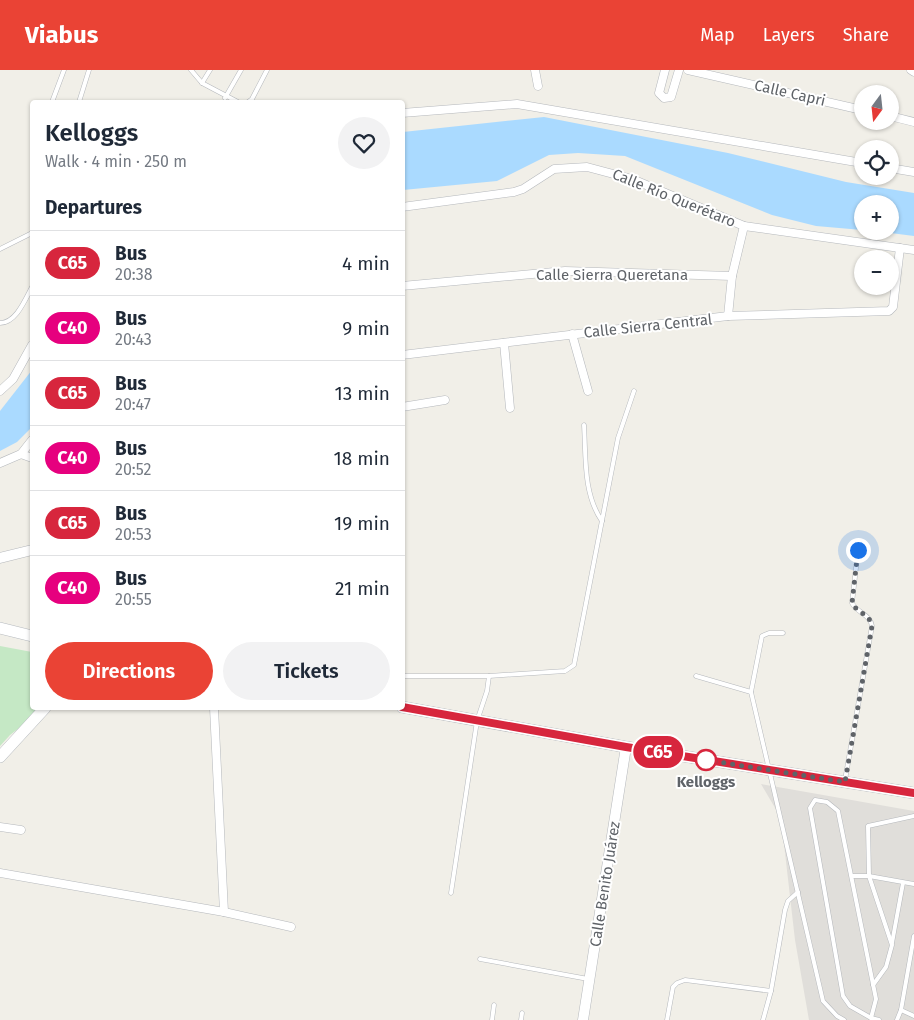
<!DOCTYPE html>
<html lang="en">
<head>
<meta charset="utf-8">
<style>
  :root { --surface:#fff; --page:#f2f2f3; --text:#1f2937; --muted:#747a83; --line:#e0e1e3; --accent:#ea4335 }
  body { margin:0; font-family:"Fira Sans",sans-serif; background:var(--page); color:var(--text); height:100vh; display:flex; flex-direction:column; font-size:19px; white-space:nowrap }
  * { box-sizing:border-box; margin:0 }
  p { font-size:16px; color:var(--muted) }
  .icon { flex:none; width:28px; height:28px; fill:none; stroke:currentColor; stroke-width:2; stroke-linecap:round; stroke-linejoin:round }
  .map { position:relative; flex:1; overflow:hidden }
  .drawer { position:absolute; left:30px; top:30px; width:375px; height:610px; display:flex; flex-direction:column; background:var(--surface); border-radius:5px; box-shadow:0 1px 4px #0004 }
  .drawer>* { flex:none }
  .badge { padding:0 10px; border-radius:16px; font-size:18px; line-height:32px }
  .needle { width:32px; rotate:195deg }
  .buttons { position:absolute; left:854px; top:15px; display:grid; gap:10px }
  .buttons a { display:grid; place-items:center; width:45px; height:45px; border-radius:50%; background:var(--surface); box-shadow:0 1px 4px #0004; font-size:25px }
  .you { position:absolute; width:25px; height:25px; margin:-12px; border:4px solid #fff; border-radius:50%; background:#1a73e8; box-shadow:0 0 0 8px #1a73e833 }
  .map>.badge { position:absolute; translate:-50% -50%; box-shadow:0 0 0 2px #fff }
  h2 { padding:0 15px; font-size:19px; line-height:45px }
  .round { display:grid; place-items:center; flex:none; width:52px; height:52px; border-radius:26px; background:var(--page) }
  .overview { display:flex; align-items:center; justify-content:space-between; height:85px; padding:0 15px }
  h1 { font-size:24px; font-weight:600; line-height:38px }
  .primary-button { display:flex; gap:10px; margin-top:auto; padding:10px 15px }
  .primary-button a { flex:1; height:58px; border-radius:30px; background:var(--accent); color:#fff; font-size:20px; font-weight:600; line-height:58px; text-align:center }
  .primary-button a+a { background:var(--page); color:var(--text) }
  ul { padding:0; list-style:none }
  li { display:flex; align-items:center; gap:15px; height:65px; padding:0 15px; border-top:1px solid var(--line) }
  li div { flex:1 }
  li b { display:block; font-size:19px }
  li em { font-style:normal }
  li .badge { min-width:55px; font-weight:700; text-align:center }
  header { display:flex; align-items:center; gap:30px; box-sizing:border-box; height:70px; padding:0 25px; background:var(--accent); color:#fff }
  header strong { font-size:24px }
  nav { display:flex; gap:28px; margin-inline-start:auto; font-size:18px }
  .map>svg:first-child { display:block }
  .industrial { fill:#e0deda }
  .green { fill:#c5e8c5 }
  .water { fill:#aadaff }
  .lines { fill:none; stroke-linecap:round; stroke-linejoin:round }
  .service-casing { stroke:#b5b8bc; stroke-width:5 }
  .minor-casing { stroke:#b5b8bc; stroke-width:9 }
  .tertiary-casing { stroke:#b5b8bc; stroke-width:11 }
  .secondary-casing { stroke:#b6babf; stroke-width:12 }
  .service { stroke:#fff; stroke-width:4 }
  .minor { stroke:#fff; stroke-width:8 }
  .tertiary { stroke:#fff; stroke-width:10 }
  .secondary { stroke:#fff; stroke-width:11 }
  .line-casing { stroke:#fff; stroke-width:11 }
  .line { stroke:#d7263d; stroke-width:8 }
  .walk { stroke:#5f6368; stroke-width:5; stroke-dasharray:0 9 }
  .stop-dot { fill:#fff; stroke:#d7263d; stroke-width:2.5 }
  .labels { text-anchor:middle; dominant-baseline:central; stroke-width:4; stroke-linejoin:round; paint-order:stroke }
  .street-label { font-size:15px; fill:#5f6368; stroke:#fff }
  .stop-label { font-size:15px; font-weight:bold; fill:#5f6368; stroke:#fff }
</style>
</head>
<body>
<header>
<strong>Viabus</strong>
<nav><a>Map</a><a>Layers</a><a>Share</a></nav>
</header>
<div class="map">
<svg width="914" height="950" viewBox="0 0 914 950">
  <rect width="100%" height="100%" fill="#f1efe8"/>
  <polygon class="industrial" points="761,714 914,741 914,950 809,950 795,870 781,748"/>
  <polygon class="green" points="0,576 32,582 32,638 45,638 10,665 0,676"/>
  <g class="water">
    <polygon points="544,47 728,83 846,112 914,123 914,166 875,161 890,161 890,134 862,134 862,160 816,156 772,145 625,86 578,83 549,85 497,111 403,120 403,62"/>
    <polygon points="32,300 32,357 17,372 0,381 0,341"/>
  </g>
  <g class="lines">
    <g class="service-casing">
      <g id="service">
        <polyline points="191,0 202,13 238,32"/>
        <polyline points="202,13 210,0"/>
        <polyline points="225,28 241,0"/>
        <polyline points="52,32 64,0"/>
        <polyline points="79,32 89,0"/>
        <polyline points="248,32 252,29 267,0"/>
        <polyline points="0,179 32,163"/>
        <path d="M0,253C16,253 25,230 32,217"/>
        <path d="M584,355C586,387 583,424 602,451"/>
        <polyline points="783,563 769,563 762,566 751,622 823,931 837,946 844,950"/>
        <polyline points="402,606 489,606 487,621 477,651 451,823"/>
        <polyline points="489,606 565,601 574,595 618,368 634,321"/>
        <polyline points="696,606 751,622"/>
        <path d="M845,710L872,556C870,544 857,543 852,533L858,480"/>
        <polygon points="815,730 827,732 838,741 876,929 871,948 850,936 843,926 810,738"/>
        <polyline points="852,806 869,806 914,814"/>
        <polyline points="892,873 903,813"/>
        <polyline points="480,889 588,909"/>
        <polyline points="873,915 886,897 892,875 869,806 868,756 914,746"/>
        <polyline points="901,940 914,946"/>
        <polyline points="871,948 879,950"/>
        <polyline points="492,950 494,935"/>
        <polyline points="521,950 522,943"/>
        <polyline points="667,950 673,917 677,913 685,910 771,921"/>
        <polyline points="763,950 771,921 785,840 788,831 798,822"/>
        <polyline points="897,950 901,940 914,866"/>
      </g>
    </g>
    <g class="minor-casing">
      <g id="minor">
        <polyline points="535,0 538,16"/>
        <polyline points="665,0 659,23 664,28 671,27 679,0"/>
        <polyline points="688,0 862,40"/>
        <polyline points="911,0 914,2"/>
        <polyline points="402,43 517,34 862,93"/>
        <polyline points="890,46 914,52"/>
        <polyline points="890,98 914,102"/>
        <polyline points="402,137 514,122 523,119 554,99 587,97 632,109 744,156 914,180"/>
        <polyline points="402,216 565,201 732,206"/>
        <polyline points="728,246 732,206 744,156"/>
        <polyline points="572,264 588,321"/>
        <polyline points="504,273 510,338"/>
        <polyline points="402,285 728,246 889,241 893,237 900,178"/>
        <polyline points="0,321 13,309 32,275"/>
        <polyline points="402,337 445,330"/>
        <polyline points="21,384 32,388"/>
        <polyline points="0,393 21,384 32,370"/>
        <polyline points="214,638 224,842"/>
        <polyline points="0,757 21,760"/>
        <polyline points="0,803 224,842 291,857"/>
      </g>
    </g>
    <g class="tertiary-casing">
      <g id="tertiary">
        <polyline points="0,488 32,480"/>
        <polyline points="583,950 626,677"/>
      </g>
    </g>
    <g class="secondary-casing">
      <g id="secondary">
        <polyline points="0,558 32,566"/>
        <polyline points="402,637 626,677 914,723"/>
        <polyline points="0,687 45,638"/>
      </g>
    </g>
    <use href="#service" class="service"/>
    <use href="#minor" class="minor"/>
    <use href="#tertiary" class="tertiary"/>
    <use href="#secondary" class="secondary"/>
  </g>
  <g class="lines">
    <g class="line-casing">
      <polyline id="line" points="402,637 626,677 914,723"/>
    </g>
    <use href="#line" class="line"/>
    <path class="walk" d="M706,690L845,712L872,556C870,544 857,543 852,533L858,480"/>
  </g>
  <circle class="stop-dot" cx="706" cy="690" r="10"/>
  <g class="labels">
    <g class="street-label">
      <text transform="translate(790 23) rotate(13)">Calle Capri</text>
      <text transform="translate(674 128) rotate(22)">Calle Río Querétaro</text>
      <text x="612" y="205">Calle Sierra Queretana</text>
      <text transform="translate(648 256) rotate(-6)">Calle Sierra Central</text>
      <text transform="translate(605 814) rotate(-81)">Calle Benito Juárez</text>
    </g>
    <g class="stop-label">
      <text x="706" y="712">Kelloggs</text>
    </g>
  </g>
</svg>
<div class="buttons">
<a><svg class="needle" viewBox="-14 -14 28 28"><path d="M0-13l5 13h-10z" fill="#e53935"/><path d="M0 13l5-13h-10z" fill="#747a83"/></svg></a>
<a><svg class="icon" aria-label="locate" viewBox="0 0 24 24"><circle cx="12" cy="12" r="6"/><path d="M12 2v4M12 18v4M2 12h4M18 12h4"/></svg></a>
<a>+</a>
<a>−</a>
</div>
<div class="you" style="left:858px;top:480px"></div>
<b class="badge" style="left:658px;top:682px;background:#d7263d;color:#fff">C65</b>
<section class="drawer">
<div class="overview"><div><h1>Kelloggs</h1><p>Walk · 4 min · 250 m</p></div><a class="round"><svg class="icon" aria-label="heart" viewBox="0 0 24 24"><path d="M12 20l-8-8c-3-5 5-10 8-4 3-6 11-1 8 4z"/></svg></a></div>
<h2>Departures</h2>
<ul>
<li><span class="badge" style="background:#d7263d;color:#fff">C65</span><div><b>Bus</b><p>20:38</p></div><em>4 min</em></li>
<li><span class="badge" style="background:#e6007e;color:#fff">C40</span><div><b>Bus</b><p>20:43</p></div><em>9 min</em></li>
<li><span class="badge" style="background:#d7263d;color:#fff">C65</span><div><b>Bus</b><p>20:47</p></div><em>13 min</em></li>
<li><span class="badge" style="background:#e6007e;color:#fff">C40</span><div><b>Bus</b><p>20:52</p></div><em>18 min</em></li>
<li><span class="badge" style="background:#d7263d;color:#fff">C65</span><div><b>Bus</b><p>20:53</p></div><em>19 min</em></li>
<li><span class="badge" style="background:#e6007e;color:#fff">C40</span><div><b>Bus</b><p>20:55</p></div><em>21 min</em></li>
</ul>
<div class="primary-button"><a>Directions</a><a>Tickets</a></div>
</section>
</div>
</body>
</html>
